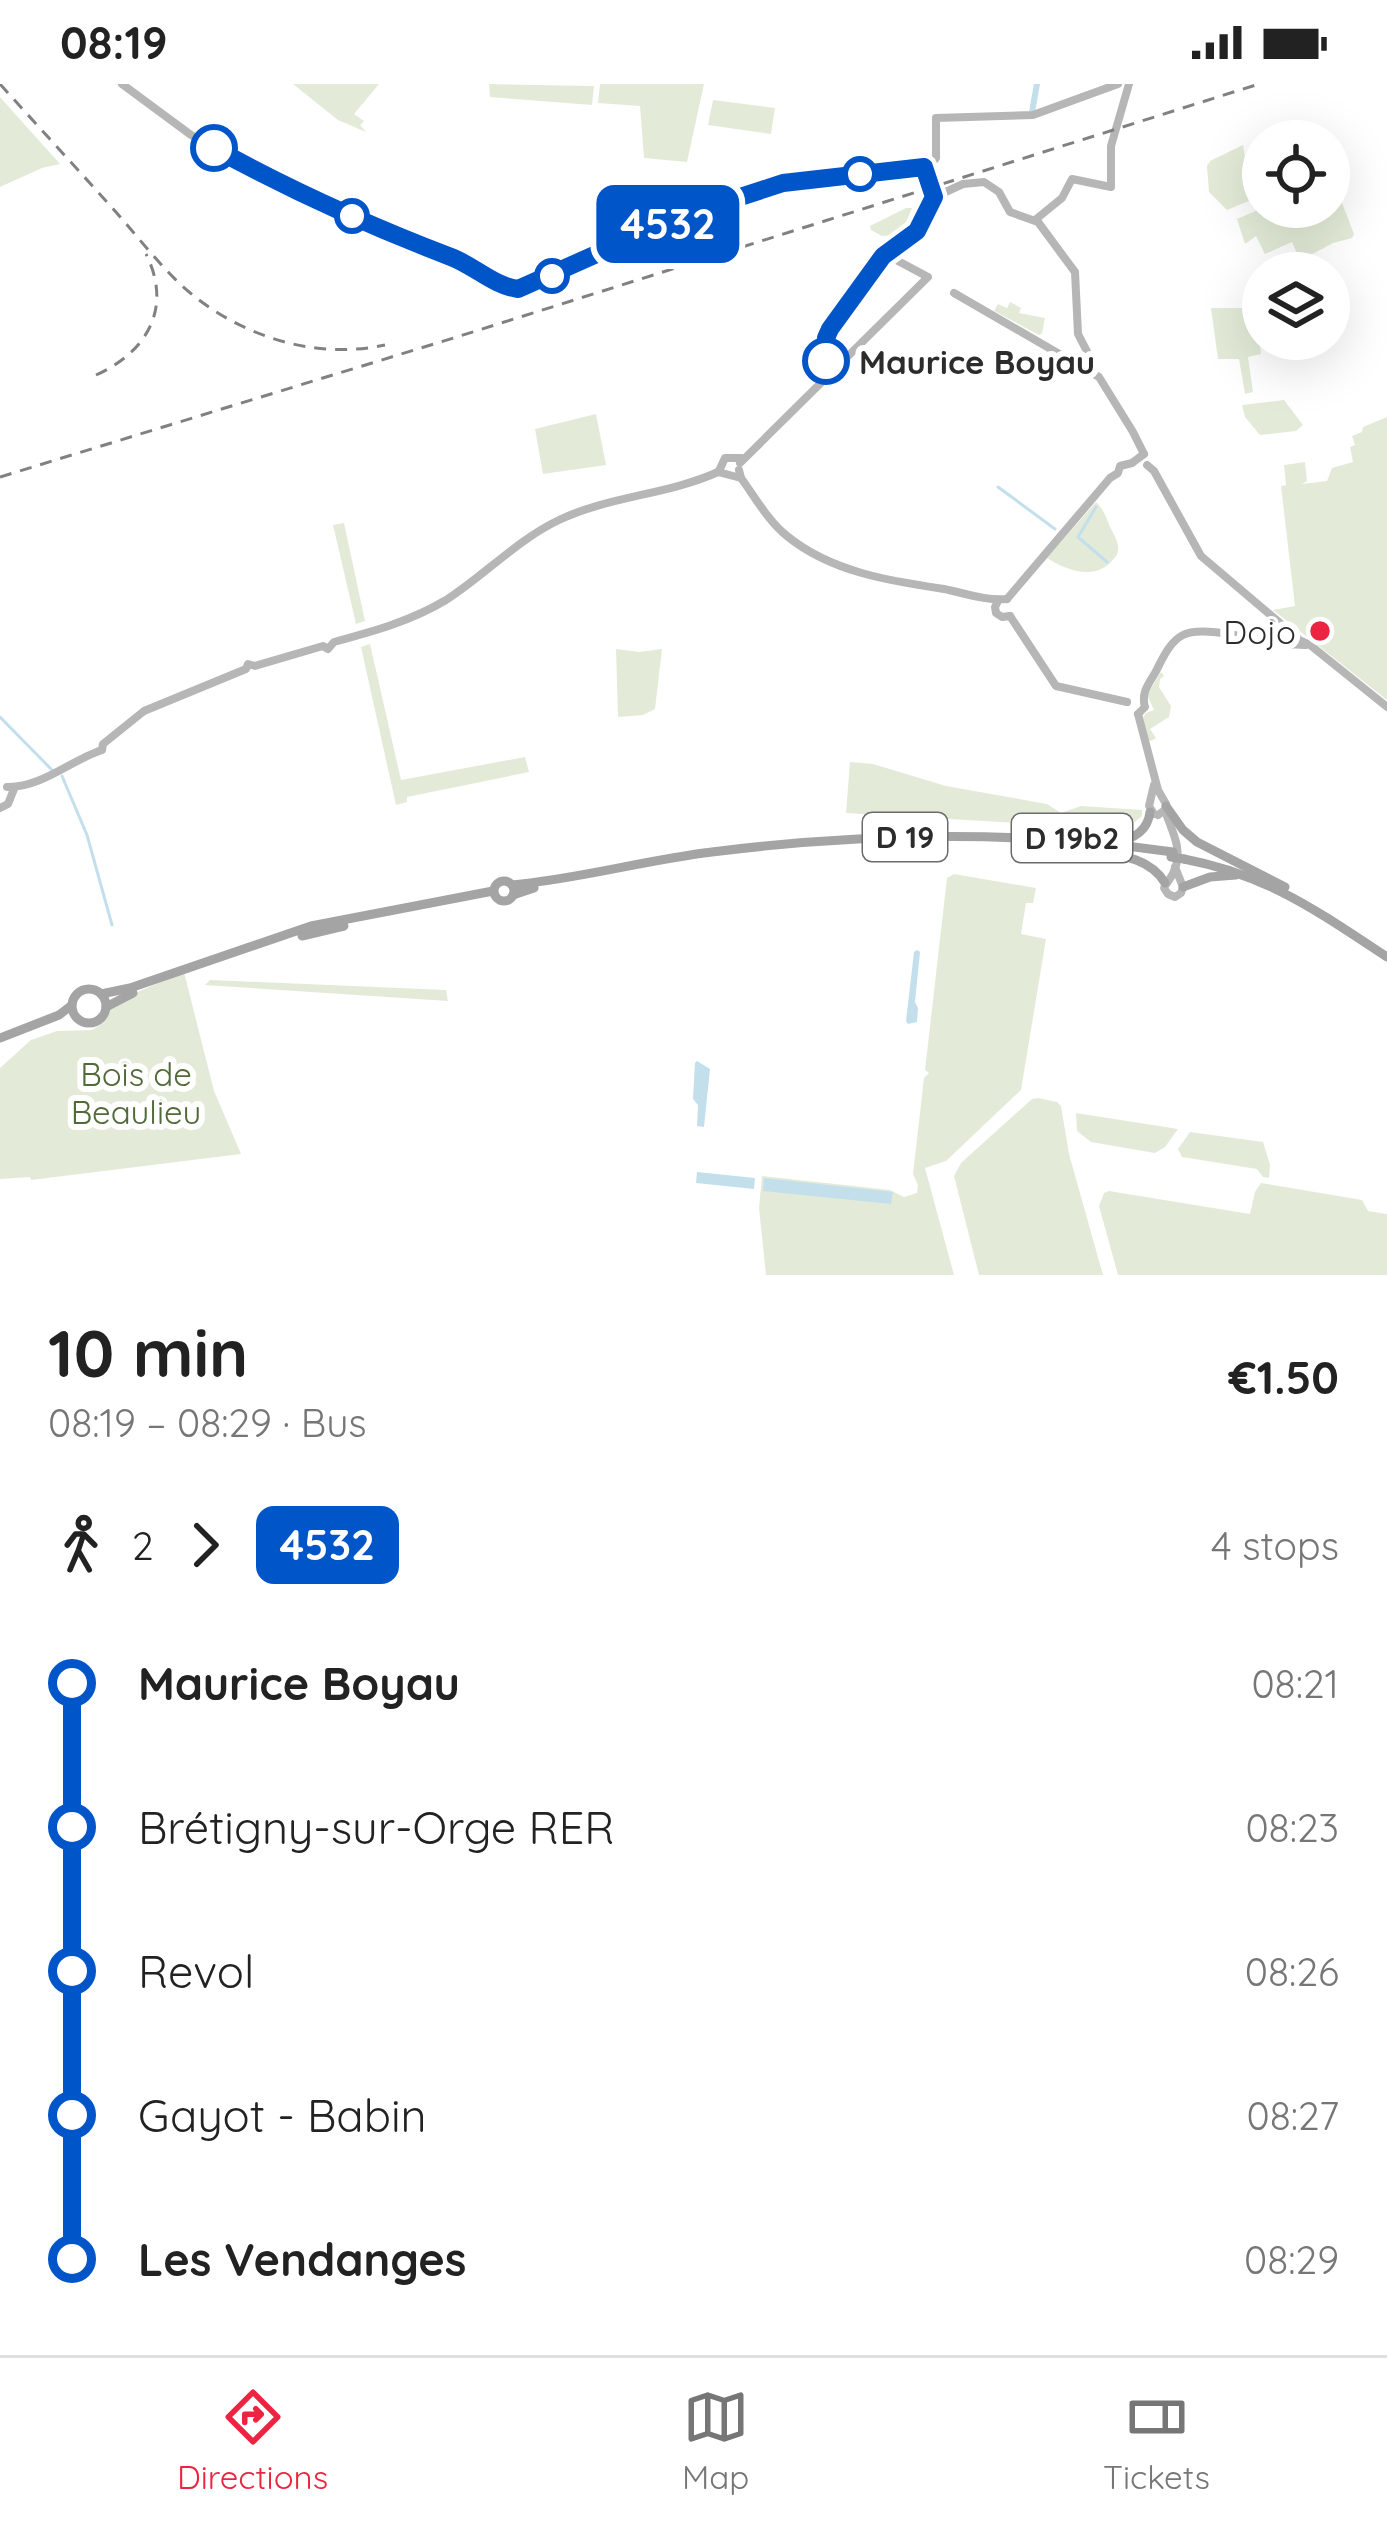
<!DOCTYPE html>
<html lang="en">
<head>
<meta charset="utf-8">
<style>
  :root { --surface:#fff; --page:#f2f2f2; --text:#222; --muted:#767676; --line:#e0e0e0; --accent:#eb2541 }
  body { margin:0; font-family:Quicksand,sans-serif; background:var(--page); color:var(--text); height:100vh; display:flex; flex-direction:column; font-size:45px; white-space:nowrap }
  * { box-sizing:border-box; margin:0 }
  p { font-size:39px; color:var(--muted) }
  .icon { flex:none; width:66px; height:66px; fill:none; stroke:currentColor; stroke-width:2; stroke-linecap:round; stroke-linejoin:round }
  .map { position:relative; height:1191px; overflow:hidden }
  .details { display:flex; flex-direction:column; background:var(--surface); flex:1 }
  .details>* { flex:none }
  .badge { padding:0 24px; border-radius:18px; font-size:42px; line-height:78px }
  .buttons { position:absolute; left:1242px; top:36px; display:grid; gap:24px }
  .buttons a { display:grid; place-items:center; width:108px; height:108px; border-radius:50%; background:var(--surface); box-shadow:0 12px 48px #0002; font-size:60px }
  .map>.badge { position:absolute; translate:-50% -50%; box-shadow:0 0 0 6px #fff }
  .legs { display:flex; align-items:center; gap:18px; height:132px; padding:0 48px; font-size:39px }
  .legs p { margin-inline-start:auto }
  .headline { display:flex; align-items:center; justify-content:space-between; height:204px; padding:0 48px }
  h1 { font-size:66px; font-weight:700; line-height:90px }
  ul { padding:0 48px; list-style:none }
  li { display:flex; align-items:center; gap:42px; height:144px; font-size:45px }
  li i { display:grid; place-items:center; width:18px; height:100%; margin:0 15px; background:currentColor }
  li i::after { content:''; width:30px; height:30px; margin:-15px; border:9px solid; border-radius:50%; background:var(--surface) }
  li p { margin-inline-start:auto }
  li:first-child i { background:linear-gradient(#0000 50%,currentColor 0) }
  li:last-child i { background:linear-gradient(currentColor 50%,#0000 0) }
  .status { display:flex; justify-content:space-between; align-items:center; height:84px; padding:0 60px; background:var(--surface); direction:ltr }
  .status svg { height:33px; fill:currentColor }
  .tabs { display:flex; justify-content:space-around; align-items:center; height:168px; border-top:3px solid var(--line); background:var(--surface); font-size:33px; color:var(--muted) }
  .tabs a { display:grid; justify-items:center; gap:6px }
  .tabs .on { color:var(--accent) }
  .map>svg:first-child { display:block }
  .green { fill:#e3ebd8 }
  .water { fill:#c3dfec }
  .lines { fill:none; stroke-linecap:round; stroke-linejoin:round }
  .stream { stroke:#c3dfec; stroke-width:3 }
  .canal { stroke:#c3dfec; stroke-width:6 }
  .secondary { stroke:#b6b6b6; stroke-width:8 }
  .primary { stroke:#a4a4a4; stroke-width:9 }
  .rail { stroke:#818181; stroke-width:3; stroke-dasharray:12 9; stroke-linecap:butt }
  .primary-bridge { stroke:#a4a4a4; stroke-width:9 }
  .line-1-casing { stroke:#fff; stroke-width:27 }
  .line-1 { stroke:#0055c8; stroke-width:18 }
  .stop-1-dot { fill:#fff; stroke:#0055c8; stroke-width:6 }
  .poi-dot { fill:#eb2541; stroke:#fff; stroke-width:4.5 }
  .labels { text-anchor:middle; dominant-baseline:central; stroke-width:12; stroke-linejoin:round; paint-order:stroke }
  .shield { fill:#fff; stroke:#6b6b6b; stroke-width:3 }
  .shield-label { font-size:30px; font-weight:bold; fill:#2c2c2c }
  .stop-label { font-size:33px; font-weight:bold; fill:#2c2c2c; stroke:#fff; text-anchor:start }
  .poi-label { font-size:33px; fill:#2c2c2c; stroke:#fff; text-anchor:end }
  .park-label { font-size:33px; fill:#526938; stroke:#fff }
</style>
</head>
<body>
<div class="status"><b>08:19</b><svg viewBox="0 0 49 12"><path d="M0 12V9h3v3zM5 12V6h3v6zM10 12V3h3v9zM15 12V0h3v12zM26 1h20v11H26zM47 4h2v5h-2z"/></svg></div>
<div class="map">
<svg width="1387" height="1191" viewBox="0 0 1387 1191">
  <rect width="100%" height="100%" fill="#fff"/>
  <g class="green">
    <polygon points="293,0 379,0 354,30 364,37 360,41 366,48 338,36"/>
    <polygon points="489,0 590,2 594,2 592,21 490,13"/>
    <polygon points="600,0 704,0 687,78 644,74 640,22 598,19"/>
    <polygon points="0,13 60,80 42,84 0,103"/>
    <polygon points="713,16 775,24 771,50 708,41"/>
    <polygon points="1243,61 1251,116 1227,126 1209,108 1207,82 1210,77"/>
    <polygon points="1329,85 1354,150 1352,154 1333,159 1303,175 1304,177 1309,174 1310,189 1290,188 1297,183 1295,178 1299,174 1292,158 1265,170 1256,152 1245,160 1237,135 1265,123 1329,123"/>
    <path d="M906,124H912C906,139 901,152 882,152L871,146L870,142Z"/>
    <polygon points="1010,218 1021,224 1019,229 1045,234 1042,249 1039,251 994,227 998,220 1007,224"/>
    <polygon points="1211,224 1256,224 1261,270 1248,273 1253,308 1245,310 1239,275 1218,275"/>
    <polygon points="1284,316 1303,341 1296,347 1260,351 1245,333 1242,321"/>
    <polygon points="596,330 606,381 543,390 535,345"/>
    <polygon points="1387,333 1387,616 1273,526 1295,522 1281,402 1286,401 1284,381 1305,378 1307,397 1302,400 1327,397 1332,384 1353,378 1350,363 1355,361 1352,352 1362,348 1363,343"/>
    <path d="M1096,418C1104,426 1106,433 1110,443C1113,449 1117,455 1118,462C1119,470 1116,473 1110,479C1092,496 1066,486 1047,474Z"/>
    <polygon points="344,439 365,537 356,540 333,441"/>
    <polygon points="370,560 401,696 525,673 529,688 407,713 407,718 396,721 361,563"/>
    <polygon points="616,565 639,568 662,565 655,625 643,631 618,633"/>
    <polygon points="1161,588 1164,592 1160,595 1159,603 1171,622 1169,633 1150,645 1156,654 1151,657 1148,656 1143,634 1146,629 1154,626 1147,611"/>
    <polygon points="850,678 873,680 946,702 1047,720 1061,729 1081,722 1142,726 1142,732 1131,741 1125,742 1070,742 846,729"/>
    <polygon points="954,790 1036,804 1033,819 1026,819 1021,850 1046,855 1021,1006 946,1077 925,1084 954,1191 766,1191 759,1124 762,1092 890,1106 904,1113 917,1109 918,1101 913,1090 924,994 929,989 925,986 947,794"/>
    <polygon points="184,888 214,1007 241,1070 31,1096 30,1093 0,1095 0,984 31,956 57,947 92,946 100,941 112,919"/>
    <polygon points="210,896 446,906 448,917 205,901"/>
    <polygon points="1038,1014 1057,1018 1061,1022 1069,1070 1103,1191 979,1191 954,1092 961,1079 1032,1015"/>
    <polygon points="1076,1029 1178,1045 1165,1063 1155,1069 1091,1058 1077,1047"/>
    <polygon points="1190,1048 1263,1058 1270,1081 1269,1094 1263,1093 1257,1085 1182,1073 1178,1065"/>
    <polygon points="1261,1099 1362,1116 1368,1127 1387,1130 1387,1191 1118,1191 1099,1122 1104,1109 1109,1107 1250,1130 1255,1108"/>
  </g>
  <g class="water">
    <polygon points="917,866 920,868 915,918 918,924 917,938 908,940 906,937 914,868"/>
    <polygon points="697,977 710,985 704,1043 697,1042 698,1021 693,1015 695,979"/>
    <polygon points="697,1088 755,1094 754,1105 696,1099"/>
    <polygon points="764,1094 893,1108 891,1120 763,1107"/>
  </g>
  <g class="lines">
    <g class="stream">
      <polyline points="998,403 1055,445"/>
      <polyline points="1096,423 1078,453 1107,478"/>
      <polyline points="0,633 52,686"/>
      <polyline points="62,692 87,751 112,841"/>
    </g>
    <polyline class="canal" points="1032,28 1037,0"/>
    <g class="secondary">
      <polyline points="122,0 191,51 299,108 469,181 509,204 526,203 683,132 783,99 924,83"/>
      <polyline points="924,84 929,83 936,74 936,34 1033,31 1118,0"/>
      <polyline points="939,111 963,100 984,98 999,108 1010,128 1038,138 1075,188 1078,250 1092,277 1087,285"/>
      <polyline points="1035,136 1062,114 1072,95 1111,103 1111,62 1129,0"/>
      <polyline points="954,209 1099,293 1133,348 1144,370"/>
      <polyline points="830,290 826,285 829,247 883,172 915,150 933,116 932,104 924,84"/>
      <polyline points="740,379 928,193 885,170"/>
      <polyline points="1147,381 1154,387 1201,472 1286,544 1293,547 1299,556 1310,561 1387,623"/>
      <path d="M739,386L741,394C755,413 768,437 787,452C831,488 890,497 944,505C964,509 986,517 1007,515"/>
      <polyline points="719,387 725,374 741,374"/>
      <polyline points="1007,515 1110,394 1118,389 1120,382 1132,379 1144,370"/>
      <polyline points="998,517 995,523 996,529 1002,533 1010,532"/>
      <polyline points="1010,532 1056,602 1127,618"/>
      <path d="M1138,630L1145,623C1141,609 1148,601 1155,589C1162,576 1169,558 1183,551C1203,540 1263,558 1286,560C1292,561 1299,560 1305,561"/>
      <polyline points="1138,630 1158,706 1166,720 1165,726 1158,731"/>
      <path d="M7,703C41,704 71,676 102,666L103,660L144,627L246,585L248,580L255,582L323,562L328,565L334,558C374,547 411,537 446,516C485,491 517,456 559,436C609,412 667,411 718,388L741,394"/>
      <polyline points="0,724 8,720 14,705"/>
      <path d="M1165,726C1171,746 1184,765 1174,787C1172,793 1167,798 1164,804L1168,810L1175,813L1181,809L1183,803L1175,783"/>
      <polyline points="1154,730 1149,722 1154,701"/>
    </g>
    <g class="primary">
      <polyline points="1166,722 1183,746 1197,758 1285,803"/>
      <path d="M1117,756C1135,756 1148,745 1150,728"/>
      <path d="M1065,761C1097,772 1145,765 1165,799"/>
      <path d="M1184,775C1268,791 1317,827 1387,873"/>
      <circle cx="504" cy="807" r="10"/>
      <path d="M512,801C579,795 645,776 712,768C864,749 1021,746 1173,768"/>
      <polyline points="1183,803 1210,793 1236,791"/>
      <polyline points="513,811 534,804"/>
      <polyline points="302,852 344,842"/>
      <circle cx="89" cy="922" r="17"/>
      <polyline points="101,910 130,904 311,842 493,807"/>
      <polyline points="106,923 133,909"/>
      <polyline points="0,954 59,931 72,921"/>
    </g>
    <g class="rail">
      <path d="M0,0C35,39 71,78 106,117C131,144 153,174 180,200C234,250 312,277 385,261"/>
      <path d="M96,291C147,268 173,224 146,170"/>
      <polyline points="0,393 460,252 1259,0"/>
    </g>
    <polyline class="primary-bridge" points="1171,773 1184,775"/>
  </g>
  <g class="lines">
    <g class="line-1-casing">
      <path id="line-1" d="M214,64C290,106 370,142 451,173C473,181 494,202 518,205L682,132L783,99L924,83L934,113L917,147L883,172L830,245L826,254V277"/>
    </g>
    <use href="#line-1" class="line-1"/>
  </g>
  <g class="stop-1-dot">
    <circle cx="214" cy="64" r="21"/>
    <circle cx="860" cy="90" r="15"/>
    <circle cx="352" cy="132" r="15"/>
    <circle cx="552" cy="192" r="15"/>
    <circle cx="826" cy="277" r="21"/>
  </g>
  <circle class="poi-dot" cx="1320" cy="547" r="12"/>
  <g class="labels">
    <g class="shield">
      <rect x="863" y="729" width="84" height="48" rx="9"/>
      <rect x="1012" y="730" width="120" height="48" rx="9"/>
    </g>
    <g class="shield-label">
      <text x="905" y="753">D 19</text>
      <text x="1072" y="754">D 19b2</text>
    </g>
    <g class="stop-label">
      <text x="859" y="277">Maurice Boyau</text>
    </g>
    <g class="poi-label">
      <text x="1296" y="547">Dojo</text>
    </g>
    <g class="park-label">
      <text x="136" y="989">Bois de<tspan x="136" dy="38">Beaulieu</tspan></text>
    </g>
  </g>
</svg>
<div class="buttons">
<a><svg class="icon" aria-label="locate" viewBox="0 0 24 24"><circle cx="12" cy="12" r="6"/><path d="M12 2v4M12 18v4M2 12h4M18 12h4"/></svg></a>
<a><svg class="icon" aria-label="layers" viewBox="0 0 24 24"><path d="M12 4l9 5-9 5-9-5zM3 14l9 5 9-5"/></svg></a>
</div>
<b class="badge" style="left:668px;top:140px;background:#0055c8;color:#fff">4532</b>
</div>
<section class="details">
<div class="headline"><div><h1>10 min</h1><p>08:19 – 08:29 · Bus</p></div><b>€1.50</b></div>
<div class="legs"><svg class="icon" aria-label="walk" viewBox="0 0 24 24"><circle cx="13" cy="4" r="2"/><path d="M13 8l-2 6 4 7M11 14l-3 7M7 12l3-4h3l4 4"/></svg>2<svg class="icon" aria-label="forward" viewBox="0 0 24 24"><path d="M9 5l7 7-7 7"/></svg><b class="badge" style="background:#0055c8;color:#fff">4532</b><p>4 stops</p></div>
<ul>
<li><i style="color:#0055c8"></i><b>Maurice Boyau</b><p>08:21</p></li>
<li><i style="color:#0055c8"></i><span>Brétigny-sur-Orge RER</span><p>08:23</p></li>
<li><i style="color:#0055c8"></i><span>Revol</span><p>08:26</p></li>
<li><i style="color:#0055c8"></i><span>Gayot - Babin</span><p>08:27</p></li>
<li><i style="color:#0055c8"></i><b>Les Vendanges</b><p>08:29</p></li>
</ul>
</section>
<nav class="tabs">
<a class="on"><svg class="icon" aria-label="directions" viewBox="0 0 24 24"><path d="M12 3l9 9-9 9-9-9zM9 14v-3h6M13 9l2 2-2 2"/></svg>Directions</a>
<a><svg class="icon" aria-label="map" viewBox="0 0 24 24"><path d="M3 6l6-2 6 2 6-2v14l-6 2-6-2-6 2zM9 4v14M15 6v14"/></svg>Map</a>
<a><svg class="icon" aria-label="tickets" viewBox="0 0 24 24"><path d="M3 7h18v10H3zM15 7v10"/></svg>Tickets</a>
</nav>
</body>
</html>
